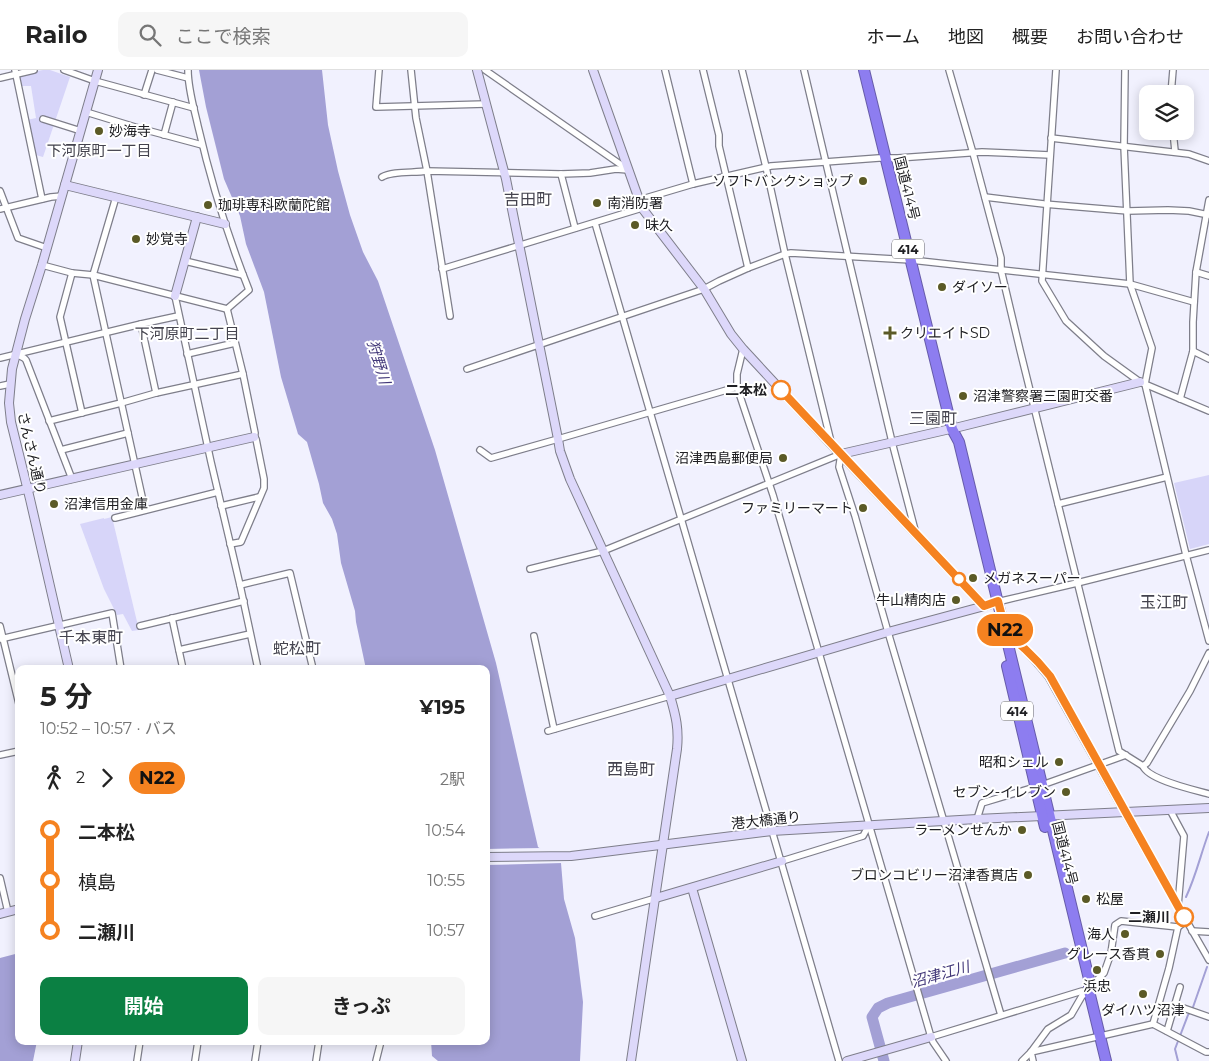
<!DOCTYPE html>
<html lang="ja">
<head>
<meta charset="utf-8">
<style>
  :root { --surface:#fff; --page:#f6f6f6; --text:#222; --muted:#767676; --line:#e0e0e0; --accent:#0b8043 }
  body { margin:0; font-family:Montserrat,"Noto Sans JP",sans-serif; background:var(--page); color:var(--text); height:100vh; display:flex; flex-direction:column; font-size:19px; white-space:nowrap }
  * { box-sizing:border-box; margin:0 }
  p { font-size:16px; color:var(--muted) }
  .icon { flex:none; width:28px; height:28px; fill:none; stroke:currentColor; stroke-width:2; stroke-linecap:round; stroke-linejoin:round }
  .map { position:relative; flex:1; overflow:hidden }
  .drawer { position:absolute; left:15px; top:595px; width:475px; height:380px; display:flex; flex-direction:column; background:var(--surface); border-radius:10px; box-shadow:0 2px 12px #0003 }
  .drawer>* { flex:none }
  .badge { padding:0 10px; border-radius:16px; font-size:18px; line-height:32px }
  .buttons { position:absolute; left:1139px; top:15px; display:grid; gap:10px }
  .buttons a { display:grid; place-items:center; width:55px; height:55px; border-radius:10px; background:var(--surface); box-shadow:0 2px 12px #0003; font-size:25px }
  .map>.badge { position:absolute; translate:-50% -50%; box-shadow:0 0 0 2px #fff }
  .legs { display:flex; align-items:center; gap:8px; height:55px; padding:0 25px; font-size:16px }
  .legs p { margin-inline-start:auto }
  .headline { display:flex; align-items:center; justify-content:space-between; height:85px; padding:0 25px }
  h1 { font-size:28px; font-weight:700; line-height:38px }
  .button { display:flex; gap:10px; margin-top:auto; padding:10px 25px }
  .button a { flex:1; height:58px; border-radius:10px; background:var(--accent); color:#fff; font-size:20px; font-weight:700; line-height:58px; text-align:center }
  .button a+a { background:var(--page); color:var(--text) }
  ul { padding:0 25px; list-style:none }
  li { display:flex; align-items:center; gap:18px; height:50px; font-size:19px }
  li i { display:grid; place-items:center; width:8px; height:100%; margin:0 6px; background:currentColor }
  li i::after { content:''; width:12px; height:12px; margin:-6px; border:4px solid; border-radius:50%; background:var(--surface) }
  li p { margin-inline-start:auto }
  li:first-child i { background:linear-gradient(#0000 50%,currentColor 0) }
  li:last-child i { background:linear-gradient(currentColor 50%,#0000 0) }
  header { display:flex; align-items:center; gap:30px; box-sizing:border-box; height:70px; padding:0 25px; background:var(--surface); border-bottom:1px solid var(--line) }
  header strong { font-size:24px }
  nav { display:flex; gap:28px; margin-inline-start:auto; font-size:18px }
  .search { width:350px; height:45px; background:var(--page); display:flex; align-items:center; gap:12px; box-sizing:border-box; padding:0 18px; border-radius:10px; color:var(--muted); font-size:19px }
  .map>svg:first-child { display:block }
  .green { fill:#d7d5f9 }
  .water { fill:#a3a0d5 }
  .pier { fill:#f1f1fe }
  .lines { fill:none; stroke-linecap:round; stroke-linejoin:round }
  .stream { stroke:#a3a0d5; stroke-width:2 }
  .river { stroke:#a3a0d5; stroke-width:11 }
  .street-casing { stroke:#7e7e8a; stroke-width:8 }
  .secondary-casing { stroke:#7e7e8a; stroke-width:10 }
  .highway-casing { stroke:#675ca9; stroke-width:12 }
  .street { stroke:#fff; stroke-width:5.5 }
  .secondary { stroke:#ddd8fa; stroke-width:8 }
  .highway { stroke:#8d7df0; stroke-width:10 }
  .line-1-casing { stroke:#fff; stroke-width:11 }
  .line-1 { stroke:#f58220; stroke-width:8 }
  .poi-dot { fill:#5b5a26; stroke:#fff; stroke-width:2 }
  .stop-1-dot { fill:#fff; stroke:#f58220; stroke-width:2.5 }
  .labels { text-anchor:middle; dominant-baseline:central; stroke-width:4; stroke-linejoin:round; paint-order:stroke }
  .shield { fill:#fff; stroke:#636366; stroke-width:1 }
  .shield-label { font-size:12px; font-weight:bold; fill:#202024 }
  .poi-label { font-size:14px; fill:#202024; stroke:#fff; text-anchor:start }
  .street-label { font-size:14px; fill:#202024; stroke:#fff }
  .stop-label { font-size:14px; font-weight:bold; fill:#202024; stroke:#fff; text-anchor:end }
  .neighbourhood-label { font-size:15px; fill:#44434e; stroke:#fff }
  .water-label { font-size:15px; font-style:italic; fill:#423879; stroke:#fff }
  .quarter-label { font-size:16px; fill:#44434e; stroke:#fff }
</style>
</head>
<body>
<header>
<strong>Railo</strong>
<div class="search"><svg class="icon" aria-label="search" viewBox="0 0 24 24"><circle cx="10" cy="10" r="6"/><path d="M15 15l6 6"/></svg>ここで検索</div>
<nav><a>ホーム</a><a>地図</a><a>概要</a><a>お問い合わせ</a></nav>
</header>
<div class="map">
<svg width="1209" height="991" viewBox="0 0 1209 991">
  <rect width="100%" height="100%" fill="#f1f1fe"/>
  <g class="green">
    <polygon points="43,0 50,0 70,7 43,87 32,84 27,50 36,48 31,16 20,16 17,5"/>
    <polygon points="1209,405 1209,474 1190,479 1174,413"/>
    <polygon points="112,447 139,560 132,561 123,544 117,545 104,519 80,454 104,448 104,449"/>
  </g>
  <g class="water">
    <polygon points="199,0 322,0 328,55 338,101 350,145 363,182 378,211 435,380 496,593 538,777 561,793 564,829 575,868 583,932 580,991 438,991 432,986 431,971 486,971 486,599 366,599 356,552 355,541 341,493 337,464 332,449 323,433 319,414 307,372 298,364 281,307 264,222 246,174 240,146 224,109 206,37"/>
    <polygon points="19,883 19,971 37,971 33,991 0,991 0,888"/>
  </g>
  <polygon class="pier" points="543,778 562,791 563,793 486,795 486,779"/>
  <g class="lines">
    <g class="stream">
      <path d="M1186,827C1196,806 1201,783 1209,762"/>
      <polyline points="1178,991 1175,979 1188,945 1192,940 1207,897"/>
    </g>
    <polyline class="river" points="884,991 872,947 878,938 888,933 1065,883"/>
    <g class="street-casing">
      <g id="street">
        <polyline points="15,0 42,129"/>
        <polyline points="64,0 95,11 194,38"/>
        <polyline points="157,0 188,8"/>
        <path d="M188,0C188,19 194,38 198,56C211,112 228,167 249,220L227,239"/>
        <polyline points="379,0 376,37 486,34"/>
        <polyline points="411,0 416,48 427,101 450,246"/>
        <polyline points="485,0 627,99"/>
        <polyline points="665,0 693,114"/>
        <polyline points="703,0 719,65 719,76 748,198"/>
        <polyline points="742,0 766,97 785,184 831,372"/>
        <polyline points="804,0 893,376 916,464"/>
        <polyline points="949,0 973,83 1001,188 1001,200 1020,280 1119,681 1143,696"/>
        <polyline points="1056,0 1042,211 1066,251 1104,286 1140,312 1209,341"/>
        <polyline points="1125,0 1124,76 1130,214 1152,278 1145,314 1186,485 1209,571"/>
        <polyline points="0,8 34,0"/>
        <polyline points="1171,24 1173,0"/>
        <polyline points="144,25 152,0"/>
        <polyline points="86,42 135,57 202,75"/>
        <polyline points="43,49 81,61"/>
        <polyline points="1173,61 1175,81"/>
        <polyline points="164,65 173,32"/>
        <polyline points="1051,68 1189,84 1209,91"/>
        <polyline points="561,104 575,158"/>
        <path d="M382,107C392,101 414,103 427,101L561,104L590,103L616,99L628,100"/>
        <polyline points="0,121 18,168 47,178"/>
        <polyline points="116,127 93,205 145,440"/>
        <polyline points="985,127 1044,134 1128,141 1168,140 1189,141 1209,145"/>
        <polyline points="639,130 693,114 771,96 879,88 898,88 982,82 1050,85"/>
        <polyline points="0,139 51,127 62,126"/>
        <polyline points="595,153 839,991"/>
        <polyline points="185,191 243,205"/>
        <polyline points="42,195 72,203 93,205 227,239"/>
        <polyline points="442,199 642,138"/>
        <polyline points="1196,202 1209,206"/>
        <polyline points="72,203 60,247 82,343"/>
        <polyline points="175,226 211,392 240,515 258,599"/>
        <polyline points="227,239 243,304 255,363 254,367 256,369 264,409 264,418 241,472 230,474"/>
        <polyline points="141,254 156,323"/>
        <polyline points="743,279 737,304 737,317 773,425 931,967 933,972 946,991"/>
        <polyline points="1193,281 1209,289"/>
        <polyline points="16,284 24,288 26,290 72,409"/>
        <polyline points="187,284 235,273"/>
        <polyline points="0,288 141,254 178,246"/>
        <polyline points="467,299 704,219 719,211 748,198 785,184 791,183 911,190 1130,214 1194,232"/>
        <polyline points="0,316 10,314"/>
        <polyline points="1180,329 1193,281 1193,252 1196,202 1209,130"/>
        <polyline points="49,351 121,333 156,323 243,304"/>
        <polyline points="61,380 128,363"/>
        <polyline points="480,380 491,388 558,369 737,317"/>
        <polyline points="841,384 839,397 855,446 888,562 1001,945"/>
        <polyline points="1058,434 1167,407"/>
        <polyline points="221,436 259,427"/>
        <polyline points="115,448 218,422"/>
        <polyline points="530,499 603,481 841,384"/>
        <polyline points="240,515 290,503 313,599"/>
        <polyline points="997,532 1077,513 1209,480"/>
        <polyline points="172,548 183,599"/>
        <polyline points="0,556 19,634"/>
        <polyline points="140,556 244,531"/>
        <polyline points="534,566 554,659"/>
        <polyline points="0,569 112,543 121,599"/>
        <polyline points="179,580 250,564"/>
        <path d="M1209,583L1190,621L1147,693L1143,696C1148,710 1195,720 1209,724"/>
        <polyline points="548,661 670,626"/>
        <polyline points="0,685 19,681"/>
        <polyline points="1170,740 1184,766 1178,836 1209,890"/>
        <polyline points="977,749 982,733 1042,715 1126,685"/>
        <polyline points="782,791 863,766 869,755"/>
        <polyline points="0,808 8,842"/>
        <polyline points="595,846 656,828"/>
        <polyline points="1192,861 1209,862"/>
        <polyline points="1175,935 1209,947"/>
        <polyline points="1153,954 1169,898 1178,857"/>
        <polyline points="1167,961 1180,917"/>
        <polyline points="931,967 1082,921 1089,921"/>
        <polyline points="137,991 140,971"/>
        <polyline points="195,991 198,971"/>
        <polyline points="255,991 258,971"/>
        <polyline points="316,991 319,971"/>
        <polyline points="376,991 381,971"/>
        <polyline points="1022,991 1031,982 1048,959 1071,945 1082,926 1089,921 1091,916 1104,903 1111,883 1115,855 1121,851 1178,857 1186,851"/>
        <polyline points="1033,991 1031,982 1153,954 1206,982 1209,982"/>
      </g>
    </g>
    <g class="secondary-casing">
      <g id="secondary">
        <path d="M477,0L506,109L558,369L560,381L570,409L670,626C676,646 679,659 677,679L631,991"/>
        <polyline points="593,0 642,138 704,219 731,264 743,279 831,374 984,536"/>
        <polyline points="65,115 225,154"/>
        <polyline points="175,226 197,147"/>
        <polyline points="841,384 959,357 1140,312"/>
        <polyline points="0,425 254,367"/>
        <path d="M1006,562C1022,575 1036,590 1049,606L1178,836"/>
        <polyline points="69,599 30,429 11,352 9,333 12,299 25,249 42,195 98,0"/>
        <polyline points="670,626 888,562 992,534"/>
        <polyline points="486,787 571,786 596,783 772,761 977,749 1209,738"/>
        <polyline points="692,818 742,991"/>
        <polyline points="656,828 782,791"/>
        <polyline points="0,844 19,839"/>
        <polyline points="75,991 78,971"/>
        <polyline points="847,991 931,967"/>
      </g>
    </g>
    <g class="highway-casing">
      <g id="highway">
        <polyline points="864,0 952,359 959,372 1089,909 1089,921 1106,991"/>
        <polyline points="1007,596 1045,757"/>
      </g>
    </g>
    <use href="#street" class="street"/>
    <use href="#secondary" class="secondary"/>
    <use href="#highway" class="highway"/>
  </g>
  <g class="lines">
    <g class="line-1-casing">
      <polyline id="line-1" points="781,320 984,536 998,531 1006,562 1025,579 1038,592 1050,606 1184,847"/>
    </g>
    <use href="#line-1" class="line-1"/>
  </g>
  <g class="poi-dot">
    <circle cx="99" cy="61" r="5"/>
    <circle cx="863" cy="111" r="5"/>
    <circle cx="597" cy="133" r="5"/>
    <circle cx="208" cy="135" r="5"/>
    <circle cx="635" cy="155" r="5"/>
    <circle cx="136" cy="169" r="5"/>
    <circle cx="942" cy="217" r="5"/>
    <path d="M887.5 255.5h5v5h5v5h-5v5h-5v-5h-5v-5h5z"/>
    <circle cx="963" cy="326" r="5"/>
    <circle cx="783" cy="388" r="5"/>
    <circle cx="54" cy="434" r="5"/>
    <circle cx="863" cy="438" r="5"/>
    <circle cx="973" cy="508" r="5"/>
    <circle cx="956" cy="530" r="5"/>
    <circle cx="1059" cy="692" r="5"/>
    <circle cx="1066" cy="722" r="5"/>
    <circle cx="1022" cy="760" r="5"/>
    <circle cx="1028" cy="805" r="5"/>
    <circle cx="1086" cy="829" r="5"/>
    <circle cx="1125" cy="864" r="5"/>
    <circle cx="1160" cy="884" r="5"/>
    <circle cx="1097" cy="900" r="5"/>
    <circle cx="1143" cy="924" r="5"/>
  </g>
  <g class="stop-1-dot">
    <circle cx="781" cy="320" r="9"/>
    <circle cx="959" cy="509" r="6"/>
    <circle cx="1184" cy="847" r="9"/>
  </g>
  <g class="labels">
    <g class="shield">
      <rect x="892" y="169.5" width="32" height="19" rx="4"/>
      <rect x="1001" y="631.5" width="32" height="19" rx="4"/>
    </g>
    <g class="shield-label">
      <text x="908" y="179">414</text>
      <text x="1017" y="641">414</text>
    </g>
    <g class="poi-label">
      <text x="109" y="61">妙海寺</text>
      <text x="853" y="111" text-anchor="end">ソフトバンクショップ</text>
      <text x="607" y="133">南消防署</text>
      <text x="218" y="135">珈琲専科欧蘭陀館</text>
      <text x="645" y="155">味久</text>
      <text x="146" y="169">妙覚寺</text>
      <text x="952" y="217">ダイソー</text>
      <text x="900" y="263">クリエイトSD</text>
      <text x="973" y="326">沼津警察署三園町交番</text>
      <text x="773" y="388" text-anchor="end">沼津西島郵便局</text>
      <text x="64" y="434">沼津信用金庫</text>
      <text x="853" y="438" text-anchor="end">ファミリーマート</text>
      <text x="983" y="508">メガネスーパー</text>
      <text x="946" y="530" text-anchor="end">牛山精肉店</text>
      <text x="1049" y="692" text-anchor="end">昭和シェル</text>
      <text x="1056" y="722" text-anchor="end">セブン-イレブン</text>
      <text x="1012" y="760" text-anchor="end">ラーメンせんか</text>
      <text x="1018" y="805" text-anchor="end">ブロンコビリー沼津香貫店</text>
      <text x="1096" y="829">松屋</text>
      <text x="1115" y="864" text-anchor="end">海人</text>
      <text x="1150" y="884" text-anchor="end">グレース香貫</text>
      <text x="1097" y="916" text-anchor="middle">浜忠</text>
      <text x="1143" y="940" text-anchor="middle">ダイハツ沼津</text>
    </g>
    <g class="street-label">
      <text transform="translate(907 118) rotate(76)">国道414号</text>
      <text transform="translate(32 383) rotate(77)">さんさん通り</text>
      <text transform="translate(766 750) rotate(-6)">港大橋通り</text>
      <text transform="translate(1065 783) rotate(76)">国道414号</text>
    </g>
    <g class="stop-label">
      <text x="767" y="320">二本松</text>
      <text x="1170" y="847">二瀬川</text>
    </g>
    <g class="neighbourhood-label">
      <text x="99" y="80">下河原町一丁目</text>
      <text x="187" y="263">下河原町二丁目</text>
    </g>
    <g class="water-label">
      <text transform="translate(379 292) rotate(73)">狩野川</text>
      <text transform="translate(940 904) rotate(-16)">沼津江川</text>
    </g>
    <g class="quarter-label">
      <text x="528" y="129">吉田町</text>
      <text x="933" y="348">三園町</text>
      <text x="1164" y="532">玉江町</text>
      <text x="91" y="567">千本東町</text>
      <text x="297" y="578">蛇松町</text>
      <text x="631" y="699">西島町</text>
    </g>
  </g>
</svg>
<div class="buttons">
<a><svg class="icon" aria-label="layers" viewBox="0 0 24 24"><path d="M12 4l9 5-9 5-9-5zM3 14l9 5 9-5"/></svg></a>
</div>
<b class="badge" style="left:1005px;top:560px;background:#f58220;color:#111">N22</b>
<section class="drawer">
<div class="headline"><div><h1>5 分</h1><p>10:52 – 10:57 · バス</p></div><b>¥195</b></div>
<div class="legs"><svg class="icon" aria-label="walk" viewBox="0 0 24 24"><circle cx="13" cy="4" r="2"/><path d="M13 8l-2 6 4 7M11 14l-3 7M7 12l3-4h3l4 4"/></svg>2<svg class="icon" aria-label="forward" viewBox="0 0 24 24"><path d="M9 5l7 7-7 7"/></svg><b class="badge" style="background:#f58220;color:#111">N22</b><p>2駅</p></div>
<ul>
<li><i style="color:#f58220"></i><b>二本松</b><p>10:54</p></li>
<li><i style="color:#f58220"></i><span>槙島</span><p>10:55</p></li>
<li><i style="color:#f58220"></i><b>二瀬川</b><p>10:57</p></li>
</ul>
<div class="button"><a>開始</a><a>きっぷ</a></div>
</section>
</div>
</body>
</html>
